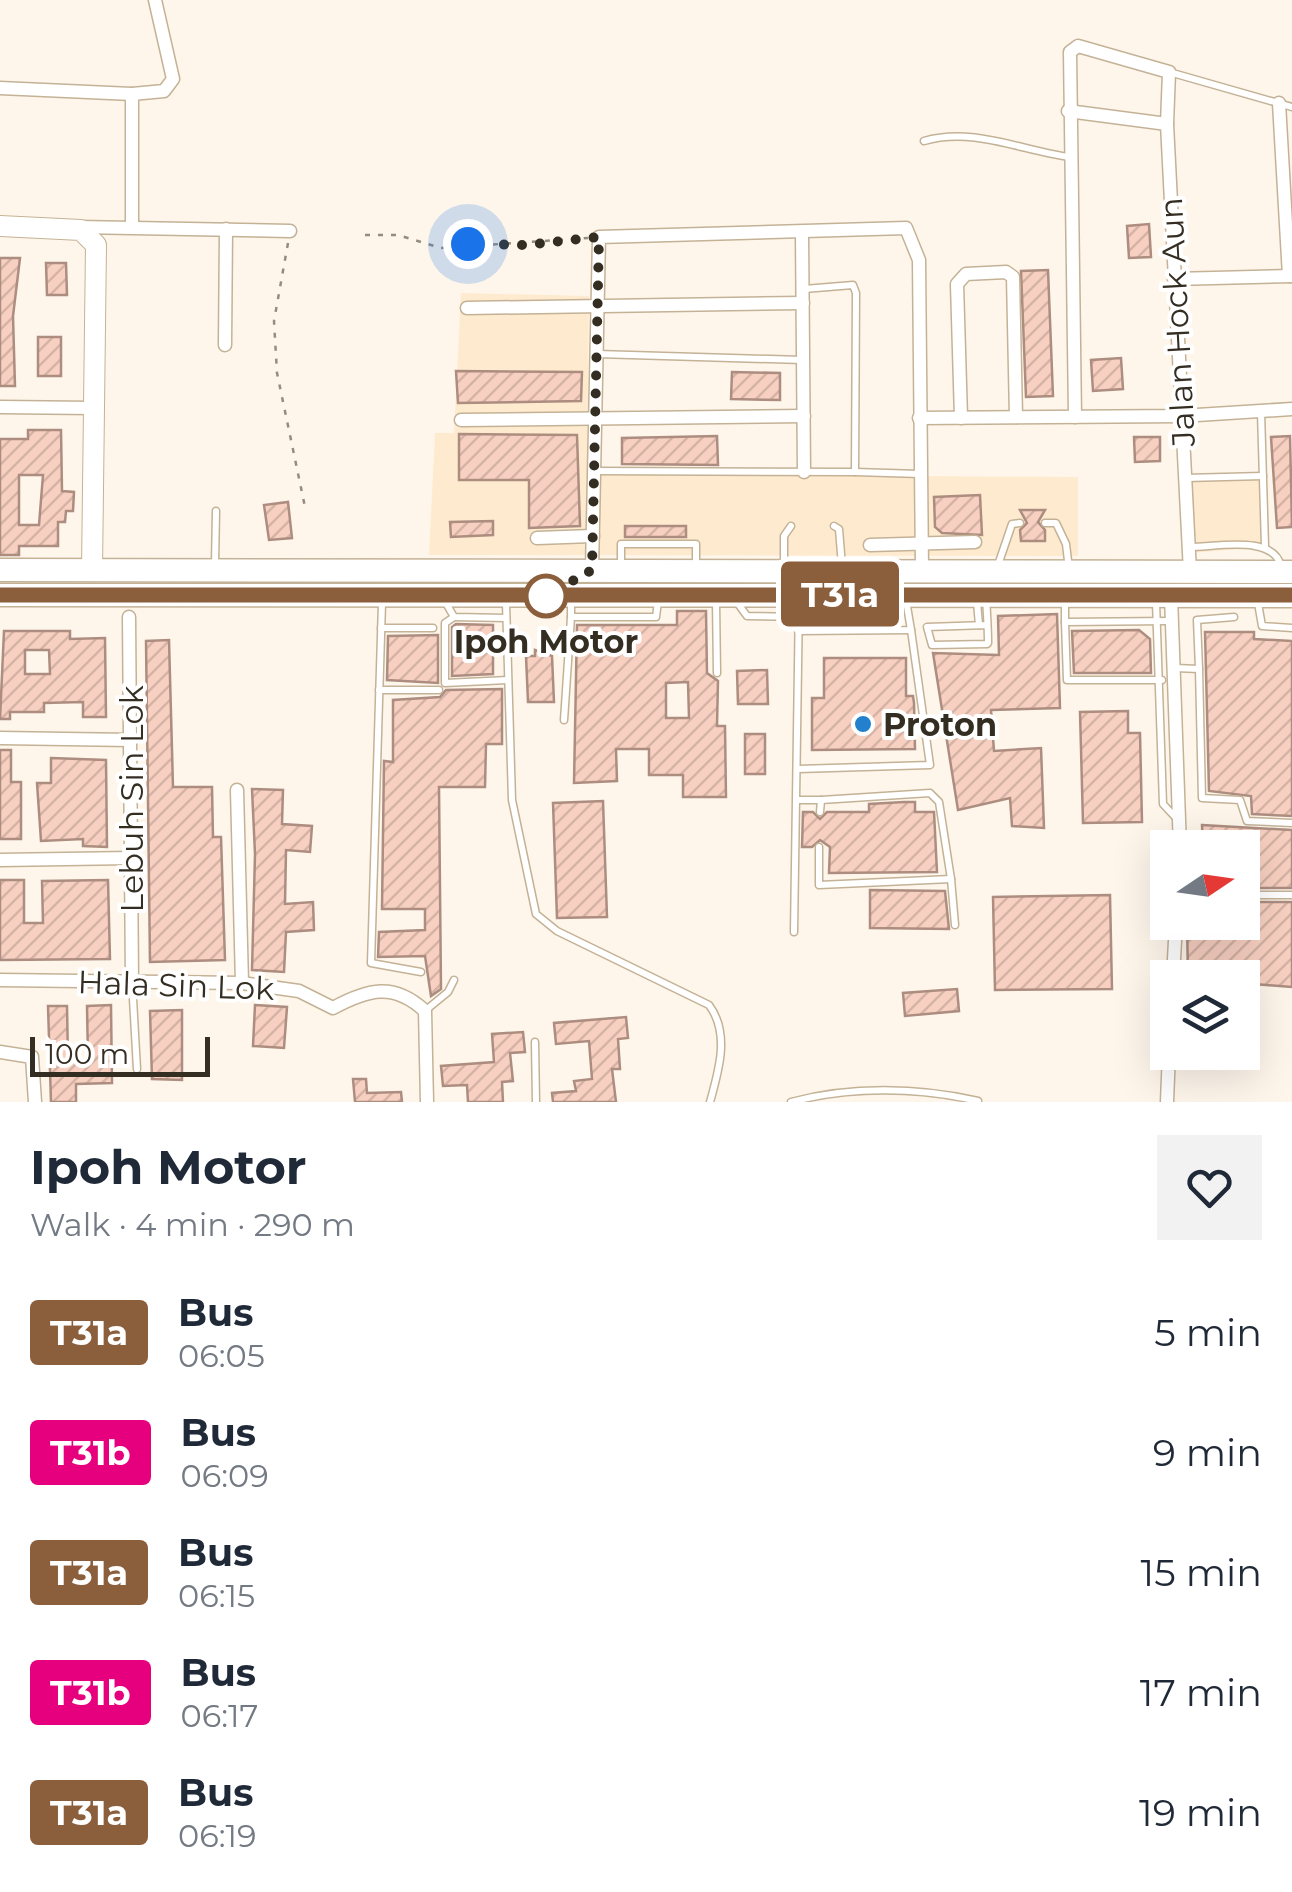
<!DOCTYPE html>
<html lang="en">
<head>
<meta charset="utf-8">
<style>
  :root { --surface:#fff; --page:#f2f2f3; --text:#1f2937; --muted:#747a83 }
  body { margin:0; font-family:Montserrat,sans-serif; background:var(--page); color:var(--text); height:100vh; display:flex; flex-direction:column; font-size:38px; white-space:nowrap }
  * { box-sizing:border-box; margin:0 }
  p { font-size:32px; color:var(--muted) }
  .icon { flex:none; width:55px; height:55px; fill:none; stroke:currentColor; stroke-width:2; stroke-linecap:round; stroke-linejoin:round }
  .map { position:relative; height:1102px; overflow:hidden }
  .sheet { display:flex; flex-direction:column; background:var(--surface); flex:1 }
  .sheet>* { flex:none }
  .badge { padding:0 20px; border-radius:8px; font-size:35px; line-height:65px }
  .needle { width:65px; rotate:77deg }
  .buttons { position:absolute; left:1150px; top:830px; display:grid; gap:20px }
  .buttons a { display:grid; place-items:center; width:110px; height:110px; border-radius:0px; background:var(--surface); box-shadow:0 10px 40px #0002; font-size:50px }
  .scale { position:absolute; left:30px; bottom:25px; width:180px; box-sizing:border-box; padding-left:10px; border:5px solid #342d22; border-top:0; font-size:28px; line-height:35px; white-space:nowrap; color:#342d22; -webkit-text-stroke:8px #fff; paint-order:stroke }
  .you { position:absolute; width:50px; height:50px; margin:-25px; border:8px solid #fff; border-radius:50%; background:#1a73e8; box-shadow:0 0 0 15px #1a73e833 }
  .map>.badge { position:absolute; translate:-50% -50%; box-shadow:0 0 0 5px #fff }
  .round { display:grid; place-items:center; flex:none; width:105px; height:105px; border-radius:0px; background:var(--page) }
  .head { display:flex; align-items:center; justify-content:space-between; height:170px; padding:0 30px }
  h1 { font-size:48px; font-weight:700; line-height:75px }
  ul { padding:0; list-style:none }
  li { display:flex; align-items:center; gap:30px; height:120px; padding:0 30px }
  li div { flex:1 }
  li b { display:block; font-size:38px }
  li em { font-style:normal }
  li .badge { min-width:110px; font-weight:700; text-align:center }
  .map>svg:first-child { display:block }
  .built { fill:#feebcf }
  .building { fill:url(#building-hatch); stroke:#ad8d80; stroke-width:2.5; fill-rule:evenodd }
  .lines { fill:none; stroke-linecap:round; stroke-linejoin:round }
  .lane-casing { stroke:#c4b296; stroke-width:9 }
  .street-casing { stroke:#c4b296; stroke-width:15 }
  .primary-casing { stroke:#c4b296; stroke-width:22 }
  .highway-casing { stroke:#c4b296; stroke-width:25 }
  .path { stroke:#948c81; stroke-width:2.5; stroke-dasharray:5 8; stroke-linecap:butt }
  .lane { stroke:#fff; stroke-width:6 }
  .street { stroke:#fff; stroke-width:12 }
  .primary { stroke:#fff; stroke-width:20 }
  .highway { stroke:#fff; stroke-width:22 }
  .line-casing { stroke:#fff; stroke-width:22 }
  .line { stroke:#8b5e3c; stroke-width:15 }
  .walk { stroke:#342d22; stroke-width:10; stroke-dasharray:0 18 }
  .stop-dot { fill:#fff; stroke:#8b5e3c; stroke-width:5 }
  .poi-dot { fill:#2280cd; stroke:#fff; stroke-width:4 }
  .labels { text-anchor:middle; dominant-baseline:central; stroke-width:8; stroke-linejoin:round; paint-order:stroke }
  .street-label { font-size:32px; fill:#342d22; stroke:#fff }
  .stop-label { font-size:32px; font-weight:bold; fill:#342d22; stroke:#fff }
  .poi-label { font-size:32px; font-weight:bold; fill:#342d22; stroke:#fff; text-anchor:start }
</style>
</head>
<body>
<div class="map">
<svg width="1292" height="1102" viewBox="0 0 1292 1102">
  <defs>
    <pattern id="building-hatch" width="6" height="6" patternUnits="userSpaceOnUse" patternTransform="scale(2.5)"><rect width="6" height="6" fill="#f8d0c1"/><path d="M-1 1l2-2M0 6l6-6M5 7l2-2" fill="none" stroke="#d5b3a6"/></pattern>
  </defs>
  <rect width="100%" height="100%" fill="#fef6eb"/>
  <g class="built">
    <polygon points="461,293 589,296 587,474 1078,477 1078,556 429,555 435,433 454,433"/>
    <polygon points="1266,475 1266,547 1190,553 1184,476"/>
  </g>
  <g class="building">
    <polygon points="1149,224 1151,257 1129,258 1127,226"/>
    <polygon points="0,258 20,258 13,316 15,386 0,386"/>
    <polygon points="46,263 66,263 67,295 47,295"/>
    <polygon points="1048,270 1053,396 1026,397 1021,271"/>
    <rect x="38" y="337" width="23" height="39"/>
    <polygon points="1121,358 1123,389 1093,391 1091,360"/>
    <polygon points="456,371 582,372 581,401 458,403"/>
    <polygon points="732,372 780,373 780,400 731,399"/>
    <path d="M28,430H61L62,491L74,492L73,511H66L65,522H58V546H19V555H0V439H28ZM19,475H43L39,525H19Z"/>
    <polygon points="459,434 577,435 580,526 529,528 529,480 459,480"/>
    <polygon points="717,436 718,465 622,464 622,438"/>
    <polygon points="1290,436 1292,527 1277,528 1271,437"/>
    <polygon points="1134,437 1160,437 1160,461 1135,462"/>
    <polygon points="980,495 982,535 942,533 935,527 934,497"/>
    <polygon points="288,502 292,538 269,540 264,505"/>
    <polygon points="1020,510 1045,510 1038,522 1045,530 1045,541 1021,541 1020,530 1027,523"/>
    <polygon points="493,521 493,535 451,537 450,522"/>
    <rect x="625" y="526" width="61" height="11"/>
    <path d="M677,611H706L707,673L718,681L717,726H725L726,797H683V775H649V749H616L617,781L574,783L577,625H677ZM688,682L689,718H666V683Z"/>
    <polygon points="1057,614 1060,708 991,710 994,751 1041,748 1044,828 1012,826 1010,798 958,810 933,653 999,655 998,616"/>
    <polygon points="456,624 493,625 493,674 452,676 452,627"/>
    <polygon points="1139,630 1150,639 1151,673 1074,673 1072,631"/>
    <path d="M4,631H70V639L105,638L106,717H83V702L44,703V712H10V719H0ZM25,650H49L50,674H25Z"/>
    <polygon points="1205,632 1254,632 1254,639 1292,641 1292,816 1252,814 1251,796 1209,791"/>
    <polygon points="438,635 438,683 387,680 388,636"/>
    <polygon points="169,640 173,787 212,787 213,837 221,837 225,960 150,962 146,641"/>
    <polygon points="535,650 552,656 554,702 528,702 526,656 535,656"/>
    <polygon points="824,658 906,658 906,696 913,696 914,703 915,749 812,750 812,698 824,698"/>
    <polygon points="767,670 768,704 738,704 737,671"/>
    <polygon points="502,689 502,744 486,744 485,787 439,787 441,989 431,996 425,956 378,957 379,932 425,930 425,909 382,909 384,761 393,762 393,700 440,697 446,690"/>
    <polygon points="1128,711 1128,733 1140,733 1142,822 1083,823 1080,712"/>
    <rect x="745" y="734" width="20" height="40"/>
    <polygon points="0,750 11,750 11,782 21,782 21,839 0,839"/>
    <polygon points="51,758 106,760 107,847 83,846 83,839 41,841 37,783 51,783"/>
    <polygon points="252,789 283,790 282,824 312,826 310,852 286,850 285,904 313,902 314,930 286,932 284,972 252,970 255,854"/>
    <polygon points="603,801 607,917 557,918 553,803"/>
    <polygon points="904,802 915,802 915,812 934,812 937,872 829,873 830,847 820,840 812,847 802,847 803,812 813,812 820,819 827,812 869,812 869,804"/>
    <polygon points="1202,825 1292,830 1292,888 1242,888 1242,848 1203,848"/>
    <polygon points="0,880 24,880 24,923 43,923 42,881 108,880 110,959 0,960"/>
    <polygon points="870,890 945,891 949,929 870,928"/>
    <polygon points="1110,895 1112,989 995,990 993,897"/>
    <polygon points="1242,902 1292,902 1292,987 1242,983 1242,978 1188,978 1187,922 1242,922"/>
    <polygon points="957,989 959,1011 905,1016 903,993"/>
    <polygon points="111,1005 112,1083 76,1084 76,1102 51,1102 48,1006 67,1006 68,1061 88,1061 87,1006"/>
    <polygon points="255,1005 287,1007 284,1048 253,1046"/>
    <polygon points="182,1010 182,1080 152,1079 150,1011"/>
    <polygon points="626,1017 628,1038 618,1039 620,1069 612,1069 616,1102 553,1102 552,1093 576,1091 574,1081 592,1079 589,1041 556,1044 554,1023"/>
    <polygon points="523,1032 525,1052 510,1053 513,1081 502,1082 503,1102 468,1102 467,1085 443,1086 441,1066 494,1062 492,1034"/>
    <polygon points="353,1079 366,1079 367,1093 401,1092 402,1102 355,1102"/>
  </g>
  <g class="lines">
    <g class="lane-casing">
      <g id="lane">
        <polyline points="1169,72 1292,107"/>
        <path d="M924,141C973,127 1020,150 1069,157"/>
        <polyline points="597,354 802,360"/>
        <polyline points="1261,412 1265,546"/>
        <polyline points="594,471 855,472 856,293 853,285 804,289"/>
        <polyline points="855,472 920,474"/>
        <polyline points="1185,478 1263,476"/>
        <polyline points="1045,523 1056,523 1066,544 1069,569"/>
        <polyline points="834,526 839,529 842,566"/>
        <path d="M1190,547C1216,547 1275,534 1281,567"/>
        <polyline points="215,564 216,511"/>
        <polyline points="621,564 621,544 696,544 696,566"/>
        <polyline points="998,565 1012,524 1020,523"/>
        <polyline points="784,568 784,536 791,526"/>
        <path d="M986,598C987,613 988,628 988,643L987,644L932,645L927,627L987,625"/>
        <polyline points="571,599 571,617 656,617 658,601"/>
        <polyline points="1065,600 1065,622 1170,621"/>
        <polyline points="716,601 717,673"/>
        <polyline points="736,601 747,616 799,617"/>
        <polyline points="977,602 979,625"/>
        <polyline points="1156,602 1163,804 1177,819"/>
        <polyline points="382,603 371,963 421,972"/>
        <polyline points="446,603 454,617 506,618"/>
        <path d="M506,603L512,800L536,914L557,931L709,1005C730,1033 719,1070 710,1102"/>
        <polyline points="1258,603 1262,626 1292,628"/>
        <polyline points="454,617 445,623 445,683 508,680"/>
        <polyline points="1065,622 1067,680 1162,680"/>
        <polyline points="381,628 433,628"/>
        <polyline points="798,631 911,630 906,600"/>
        <polyline points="1175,668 1199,669 1197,620 1234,617"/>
        <polyline points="1199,669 1202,798 1240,800 1247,821 1292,823"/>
        <polyline points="379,690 439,690"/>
        <polyline points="564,720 571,617"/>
        <polyline points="798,769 930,765 911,630"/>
        <polyline points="798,800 821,800 820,812"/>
        <polyline points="819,847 819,885 951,879 939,802 930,793 821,800"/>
        <polyline points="951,879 955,925"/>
        <polyline points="1242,895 1292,895"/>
        <polyline points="794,932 799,600"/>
        <polyline points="132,981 137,1069"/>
        <polyline points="426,1010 448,992 454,980"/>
        <polyline points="535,1042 536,1102"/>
        <path d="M791,1102C850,1086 918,1087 978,1101"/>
      </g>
    </g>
    <g class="street-casing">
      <g id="street">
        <polyline points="0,88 132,94"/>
        <polyline points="1279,103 1289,276"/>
        <polyline points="1068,111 1167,124"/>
        <polyline points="132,225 132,94 164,91 173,79 155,0"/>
        <polyline points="78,227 290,231"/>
        <polyline points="802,234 804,472"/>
        <polyline points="1174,279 1292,276"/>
        <polyline points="467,308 803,303"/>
        <polyline points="225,345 226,229"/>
        <polyline points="0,407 93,408"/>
        <polyline points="1075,417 1070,52 1078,46 1169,72 1167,124 1190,572"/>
        <polyline points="919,418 1181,416 1292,409"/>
        <polyline points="961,418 957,284 966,274 1006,272 1013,277 1016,417"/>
        <polyline points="461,420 804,416"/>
        <polyline points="537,538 593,536"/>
        <polyline points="870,545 975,542"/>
        <polyline points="592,570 599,237 906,228 919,260 922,571"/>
        <polyline points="1171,596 1180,848"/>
        <polyline points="129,617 132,981"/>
        <polyline points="0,738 131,740"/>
        <polyline points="237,790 242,983"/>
        <polyline points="0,860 131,858"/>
        <polyline points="1173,978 1176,922"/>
        <path d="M0,980L242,983L299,991L333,1008C368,989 394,982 425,1011L427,1102"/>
        <polyline points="0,1052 32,1057 35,1102"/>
        <polyline points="1167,1102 1169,1052"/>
      </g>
    </g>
    <g class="primary-casing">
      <polyline id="primary" points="0,226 81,230 96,245 92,570"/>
    </g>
    <g class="highway-casing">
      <g id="highway">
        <polyline points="0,570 1292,572"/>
        <polyline points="0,595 1292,596"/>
      </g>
    </g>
    <g class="path">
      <polyline points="365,235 398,235 441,248 588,238"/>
      <polyline points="288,243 274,321 277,373 305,507"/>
    </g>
    <use href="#lane" class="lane"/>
    <use href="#street" class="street"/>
    <use href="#primary" class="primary"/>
    <use href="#highway" class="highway"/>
  </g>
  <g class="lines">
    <g class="line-casing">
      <polyline id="line" points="0,595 1292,595"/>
    </g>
    <use href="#line" class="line"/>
    <polyline class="walk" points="468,244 526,245 599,237 592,570 546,596"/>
  </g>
  <circle class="stop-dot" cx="546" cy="596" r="20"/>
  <circle class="poi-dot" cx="863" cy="724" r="10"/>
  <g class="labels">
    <g class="street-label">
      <text transform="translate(1177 322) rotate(-93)">Jalan Hock Aun</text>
      <text transform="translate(131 799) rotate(-90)">Lebuh Sin Lok</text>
      <text transform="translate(176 985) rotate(2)">Hala Sin Lok</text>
    </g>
    <g class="stop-label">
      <text x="546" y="641">Ipoh Motor</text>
    </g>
    <g class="poi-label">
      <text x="883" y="724">Proton</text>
    </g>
  </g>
</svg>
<div class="buttons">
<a><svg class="needle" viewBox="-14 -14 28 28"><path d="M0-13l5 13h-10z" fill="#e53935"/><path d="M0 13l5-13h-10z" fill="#747a83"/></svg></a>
<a><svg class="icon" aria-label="layers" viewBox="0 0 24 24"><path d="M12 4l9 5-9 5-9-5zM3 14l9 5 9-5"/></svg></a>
</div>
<div class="scale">100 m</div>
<div class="you" style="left:468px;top:244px"></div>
<b class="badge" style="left:840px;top:594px;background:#8b5e3c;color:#fff">T31a</b>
</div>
<section class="sheet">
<div class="head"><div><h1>Ipoh Motor</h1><p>Walk · 4 min · 290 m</p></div><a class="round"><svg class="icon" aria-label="heart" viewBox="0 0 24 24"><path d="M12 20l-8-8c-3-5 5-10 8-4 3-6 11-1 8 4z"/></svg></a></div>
<ul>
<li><span class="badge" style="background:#8b5e3c;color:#fff">T31a</span><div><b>Bus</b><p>06:05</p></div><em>5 min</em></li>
<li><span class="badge" style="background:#e6007e;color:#fff">T31b</span><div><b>Bus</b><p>06:09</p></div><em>9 min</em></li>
<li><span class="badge" style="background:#8b5e3c;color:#fff">T31a</span><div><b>Bus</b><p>06:15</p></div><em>15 min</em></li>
<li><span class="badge" style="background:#e6007e;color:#fff">T31b</span><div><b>Bus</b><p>06:17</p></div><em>17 min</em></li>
<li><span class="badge" style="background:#8b5e3c;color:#fff">T31a</span><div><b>Bus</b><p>06:19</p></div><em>19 min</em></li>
</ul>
</section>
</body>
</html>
